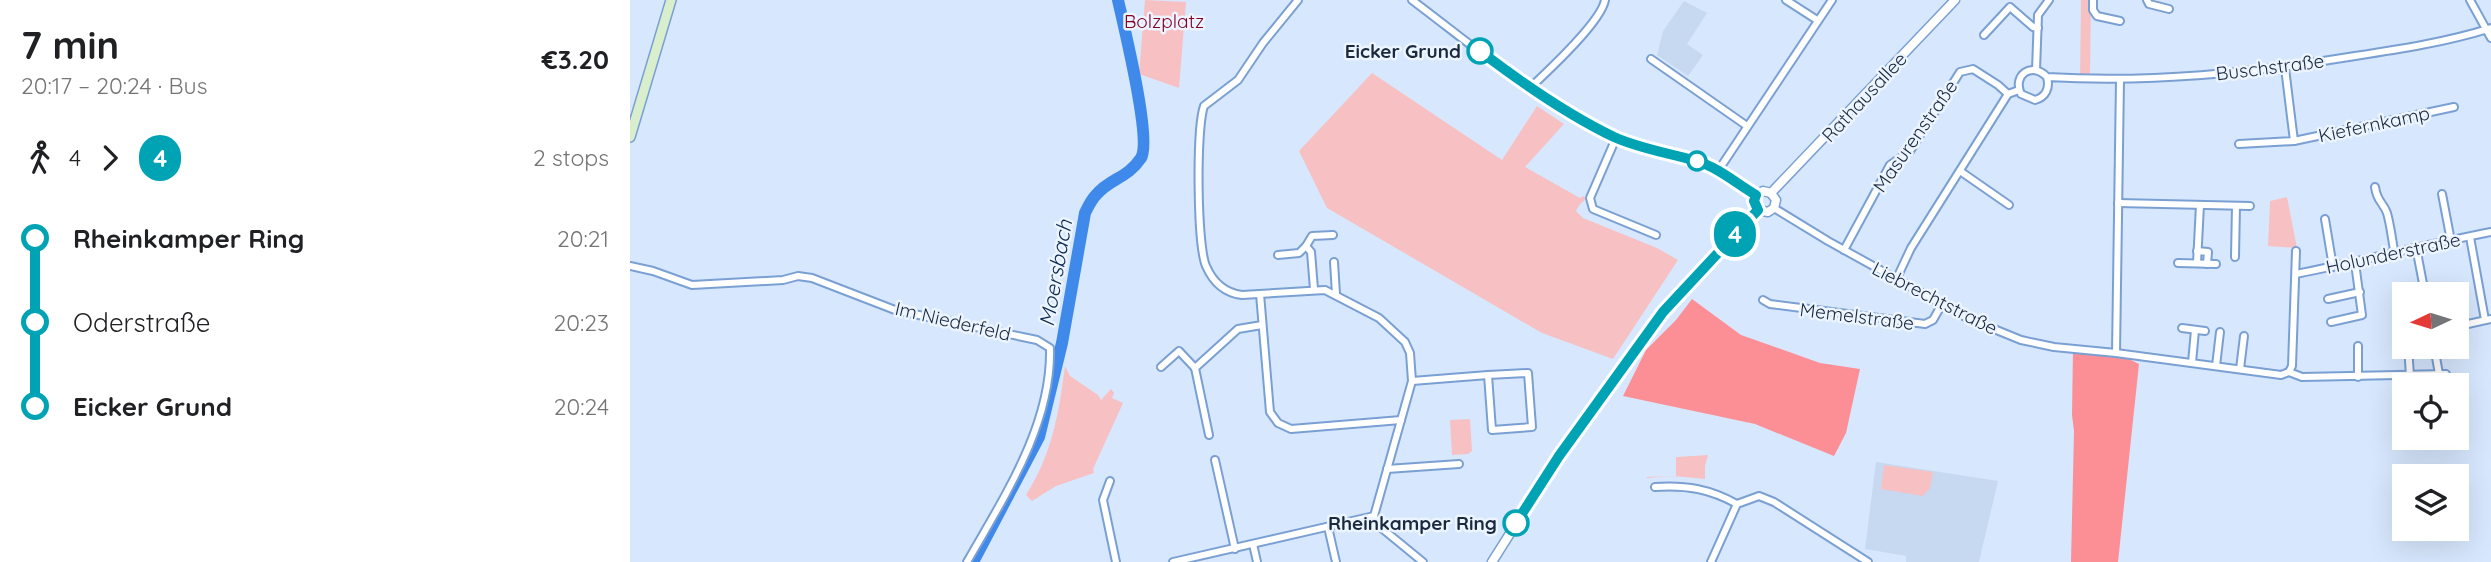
<!DOCTYPE html>
<html lang="en">
<head>
<meta charset="utf-8">
<style>
  :root { --surface:#fff; --page:#f6f6f6; --text:#202124; --muted:#757577 }
  body { margin:0; font-family:Quicksand,sans-serif; background:var(--page); color:var(--text); height:100vh; display:flex; flex-direction:column; font-size:26px; white-space:nowrap }
  * { box-sizing:border-box; margin:0 }
  p { font-size:23px; color:var(--muted) }
  .icon { flex:none; width:38px; height:38px; fill:none; stroke:currentColor; stroke-width:2; stroke-linecap:round; stroke-linejoin:round }
  .map { position:relative; flex:1; overflow:hidden }
  .details { display:flex; flex-direction:column; background:var(--surface); width:630px }
  .details>* { flex:none }
  .badge { padding:0 14px; border-radius:23px; font-size:24px; line-height:46px }
  .needle { width:46px; rotate:266deg }
  .tools { position:absolute; left:1762px; top:282px; display:grid; gap:14px }
  .tools a { display:grid; place-items:center; width:77px; height:77px; border-radius:0px; background:var(--surface); box-shadow:0 7px 28px #0002; font-size:35px }
  .map>.badge { position:absolute; translate:-50% -50%; box-shadow:0 0 0 4px #fff }
  .legs { display:flex; align-items:center; gap:10px; height:77px; padding:0 21px; font-size:23px }
  .legs p { margin-inline-start:auto }
  .overview { display:flex; align-items:center; justify-content:space-between; height:119px; padding:0 21px }
  h1 { font-size:38px; font-weight:800; line-height:52px }
  ul { padding:0 21px; list-style:none }
  li { display:flex; align-items:center; gap:24px; height:84px; font-size:26px }
  li i { display:grid; place-items:center; width:10px; height:100%; margin:0 9px; background:currentColor }
  li i::after { content:''; width:18px; height:18px; margin:-9px; border:5px solid; border-radius:50%; background:var(--surface) }
  li p { margin-inline-start:auto }
  li:first-child i { background:linear-gradient(#0000 50%,currentColor 0) }
  li:last-child i { background:linear-gradient(currentColor 50%,#0000 0) }
  main { display:flex; flex:1; min-height:0 }
  .map>svg:first-child { display:block }
  .built { fill:#c7d9f1 }
  .green { fill:#f7c1c3 }
  .forest { fill:#fc8f96 }
  .lines { fill:none; stroke-linecap:round; stroke-linejoin:round }
  .river { stroke:#3f89eb; stroke-width:12 }
  .minor-casing { stroke:#7aa0d3; stroke-width:10 }
  .tertiary-casing { stroke:#7aa0d3; stroke-width:11 }
  .secondary-casing { stroke:#7aa0d3; stroke-width:12 }
  .minor { stroke:#fff; stroke-width:6 }
  .tertiary { stroke:#fff; stroke-width:8 }
  .secondary { stroke:#d8eecc; stroke-width:9 }
  .line-1-casing { stroke:#fff; stroke-width:16 }
  .line-1 { stroke:#00a3b4; stroke-width:10 }
  .stop-1-dot { fill:#fff; stroke:#00a3b4; stroke-width:3.5 }
  .labels { text-anchor:middle; dominant-baseline:central; stroke-width:5; stroke-linejoin:round; paint-order:stroke }
  .park-label { font-size:19px; fill:#840126; stroke:#ecf4ff }
  .stop-label { font-size:19px; font-weight:bold; fill:#1a293d; stroke:#ecf4ff; text-anchor:end }
  .street-label { font-size:19px; fill:#1a293d; stroke:#ecf4ff }
  .water-label { font-size:21px; font-style:italic; fill:#0b284e; stroke:#ecf4ff }
</style>
</head>
<body>
<main>
<section class="details">
<div class="overview"><div><h1>7 min</h1><p>20:17 – 20:24 · Bus</p></div><b>€3.20</b></div>
<div class="legs"><svg class="icon" aria-label="walk" viewBox="0 0 24 24"><circle cx="13" cy="4" r="2"/><path d="M13 8l-2 6 4 7M11 14l-3 7M7 12l3-4h3l4 4"/></svg>4<svg class="icon" aria-label="forward" viewBox="0 0 24 24"><path d="M9 5l7 7-7 7"/></svg><b class="badge" style="background:#00a3b4;color:#fff">4</b><p>2 stops</p></div>
<ul>
<li><i style="color:#00a3b4"></i><b>Rheinkamper Ring</b><p>20:21</p></li>
<li><i style="color:#00a3b4"></i><span>Oderstraße</span><p>20:23</p></li>
<li><i style="color:#00a3b4"></i><b>Eicker Grund</b><p>20:24</p></li>
</ul>
</section>
<div class="map">
<svg width="1861" height="562" viewBox="0 0 1861 562">
  <rect width="100%" height="100%" fill="#d7e7fd"/>
  <g class="built">
    <polygon points="1054,1 1077,13 1057,44 1073,55 1058,76 1027,55 1033,31"/>
    <polygon points="1246,462 1368,481 1349,562 1276,562 1276,556 1235,549"/>
  </g>
  <g class="green">
    <polygon points="515,0 556,2 549,88 509,74"/>
    <polygon points="1451,0 1461,0 1460,74 1456,79 1450,79"/>
    <polygon points="742,73 872,160 907,106 934,124 895,167 950,198 953,196 956,199 950,204 946,211 953,218 1027,248 1048,260 983,359 912,333 697,208 669,151"/>
    <polygon points="1657,197 1667,248 1638,246 1640,201"/>
    <path d="M435,366L440,376L468,395L471,400L481,389L484,393L482,398L493,403L463,469L464,473L426,486L402,501L396,495C422,454 429,413 435,366Z"/>
    <polygon points="840,419 842,451 838,454 822,455 820,420"/>
    <polygon points="1078,455 1075,466 1075,479 1043,476 1017,478 1016,477 1046,476 1046,457"/>
    <polygon points="1254,465 1303,472 1300,488 1293,496 1251,489"/>
  </g>
  <g class="forest">
    <polygon points="1062,299 1111,335 1190,363 1230,369 1216,433 1204,456 1125,424 993,396 1016,350 1046,320"/>
    <polygon points="1443,349 1486,353 1509,364 1488,562 1441,562 1444,431 1442,415"/>
  </g>
  <g class="lines">
    <path class="river" d="M343,562L409,437L432,343L455,213C458,207 461,200 466,195C480,178 497,179 511,158C522,140 494,27 488,0"/>
    <g class="minor-casing">
      <g id="minor">
        <path d="M668,0L633,43L608,80L574,106C566,129 567,245 576,266C583,282 595,293 612,295L695,290L749,318L775,342L780,353L782,381L744,516L749,526L793,562"/>
        <path d="M782,0C847,49 911,104 985,137C1011,149 1039,152 1067,161C1088,168 1107,183 1126,196"/>
        <polyline points="1156,0 1187,20"/>
        <polyline points="1463,0 1463,10 1467,16 1490,21"/>
        <polyline points="1517,0 1519,4 1539,9"/>
        <polyline points="1840,0 1861,38"/>
        <polyline points="1354,35 1380,7 1403,27 1408,28"/>
        <polyline points="1021,59 1117,126"/>
        <polyline points="1406,70 1408,15 1419,0"/>
        <path d="M1417,77C1420,88 1416,97 1405,100L1391,94C1382,75 1402,61 1417,77C1521,83 1622,73 1725,56C1771,49 1816,42 1861,28"/>
        <path d="M901,87C919,70 971,22 975,0"/>
        <polyline points="986,138 960,198 963,209 1026,235"/>
        <polyline points="1664,141 1824,107"/>
        <polyline points="1609,144 1664,141 1655,68"/>
        <polyline points="1088,171 1202,0"/>
        <polyline points="1330,171 1379,205"/>
        <path d="M1745,187C1747,202 1753,202 1757,213C1761,227 1762,241 1765,255"/>
        <polyline points="1812,194 1821,241"/>
        <polyline points="1488,203 1620,206"/>
        <polyline points="1144,208 1198,241 1337,318 1391,340 1424,347 1486,353 1651,375 1659,372 1672,377 1816,374"/>
        <polyline points="1695,219 1703,267"/>
        <polyline points="1840,237 1855,320"/>
        <polyline points="1786,247 1795,294"/>
        <polyline points="1214,250 1260,165 1280,151 1330,72 1343,69 1368,85 1378,94"/>
        <polyline points="1567,251 1578,252 1577,264"/>
        <polyline points="648,255 669,253 676,246"/>
        <polyline points="1605,257 1606,206"/>
        <polyline points="704,262 706,294"/>
        <polyline points="1548,263 1586,264"/>
        <polyline points="1567,263 1570,205"/>
        <path d="M0,266L23,271L62,285L153,280L168,276L182,278L265,310L407,340L420,348C422,425 374,497 337,562"/>
        <path d="M1666,274C1731,261 1795,245 1861,232"/>
        <polyline points="1266,280 1281,248 1378,94 1389,90"/>
        <polyline points="684,289 681,252 676,246 682,236 703,235"/>
        <polyline points="630,294 640,412 648,423 661,429 771,420"/>
        <polyline points="1698,299 1730,292"/>
        <polyline points="1133,300 1140,304 1295,324 1303,320 1312,304"/>
        <polyline points="1701,322 1732,315 1725,263"/>
        <polyline points="1829,326 1861,319"/>
        <polyline points="1552,328 1575,331"/>
        <polyline points="1778,346 1780,376"/>
        <polyline points="1804,346 1809,374"/>
        <polyline points="1486,353 1490,80"/>
        <polyline points="1562,363 1565,330"/>
        <polyline points="1586,366 1590,332"/>
        <polyline points="531,367 549,351 565,368"/>
        <polyline points="1610,369 1614,336"/>
        <polyline points="1659,372 1662,366 1666,251"/>
        <polyline points="1728,377 1728,346"/>
        <polyline points="782,381 858,375 862,430 902,427 898,373 858,375"/>
        <polyline points="579,435 565,368 608,329 632,325"/>
        <polyline points="585,460 605,549"/>
        <polyline points="757,469 829,464"/>
        <polyline points="480,481 473,500 486,562"/>
        <path d="M1025,487C1057,485 1080,489 1107,504"/>
        <polyline points="698,527 706,562"/>
        <polyline points="623,544 627,562"/>
        <polyline points="543,562 744,516"/>
        <polyline points="1081,562 1107,504 1129,496 1144,502 1238,562"/>
      </g>
    </g>
    <g class="tertiary-casing">
      <g id="tertiary">
        <polyline points="1141,193 1325,0"/>
        <polyline points="1128,210 1138,212 1144,208 1146,200 1141,193"/>
        <polyline points="1128,210 1125,205 1126,196 1133,191 1141,193"/>
        <polyline points="862,562 929,456 1033,312 1128,210"/>
      </g>
    </g>
    <g class="secondary-casing">
      <polyline id="secondary" points="0,137 41,0"/>
    </g>
    <use href="#minor" class="minor"/>
    <use href="#tertiary" class="tertiary"/>
    <use href="#secondary" class="secondary"/>
  </g>
  <g class="lines">
    <g class="line-1-casing">
      <path id="line-1" d="M850,51C892,83 936,114 984,137C1011,149 1039,153 1066,161C1088,167 1107,184 1126,195L1124,201L1128,210L1033,312L929,456L886,523"/>
    </g>
    <use href="#line-1" class="line-1"/>
  </g>
  <g class="stop-1-dot">
    <circle cx="850" cy="51" r="12"/>
    <circle cx="1067" cy="161" r="9"/>
    <circle cx="886" cy="523" r="12"/>
  </g>
  <g class="labels">
    <g class="park-label">
      <text x="534" y="21">Bolzplatz</text>
    </g>
    <g class="stop-label">
      <text x="831" y="51">Eicker Grund</text>
      <text x="867" y="523">Rheinkamper Ring</text>
    </g>
    <g class="street-label">
      <text transform="translate(1640 67) rotate(-7)">Buschstraße</text>
      <text transform="translate(1234 97) rotate(-47)">Rathausallee</text>
      <text transform="translate(1744 124) rotate(-12)">Kiefernkamp</text>
      <text transform="translate(1285 136) rotate(-55)">Masurenstraße</text>
      <text transform="translate(1763 253) rotate(-12)">Holunderstraße</text>
      <text transform="translate(1305 298) rotate(27)">Liebrechtstraße</text>
      <text transform="translate(1227 316) rotate(7)">Memelstraße</text>
      <text transform="translate(323 321) rotate(13)">Im Niederfeld</text>
    </g>
    <g class="water-label">
      <text transform="translate(425 273) rotate(-80)">Moersbach</text>
    </g>
  </g>
</svg>
<div class="tools">
<a><svg class="needle" viewBox="-14 -14 28 28"><path d="M0-13l5 13h-10z" fill="#e53935"/><path d="M0 13l5-13h-10z" fill="#757577"/></svg></a>
<a><svg class="icon" aria-label="locate" viewBox="0 0 24 24"><circle cx="12" cy="12" r="6"/><path d="M12 2v4M12 18v4M2 12h4M18 12h4"/></svg></a>
<a><svg class="icon" aria-label="layers" viewBox="0 0 24 24"><path d="M12 4l9 5-9 5-9-5zM3 14l9 5 9-5"/></svg></a>
</div>
<b class="badge" style="left:1105px;top:234px;background:#00a3b4;color:#fff">4</b>
</div>
</main>
</body>
</html>
